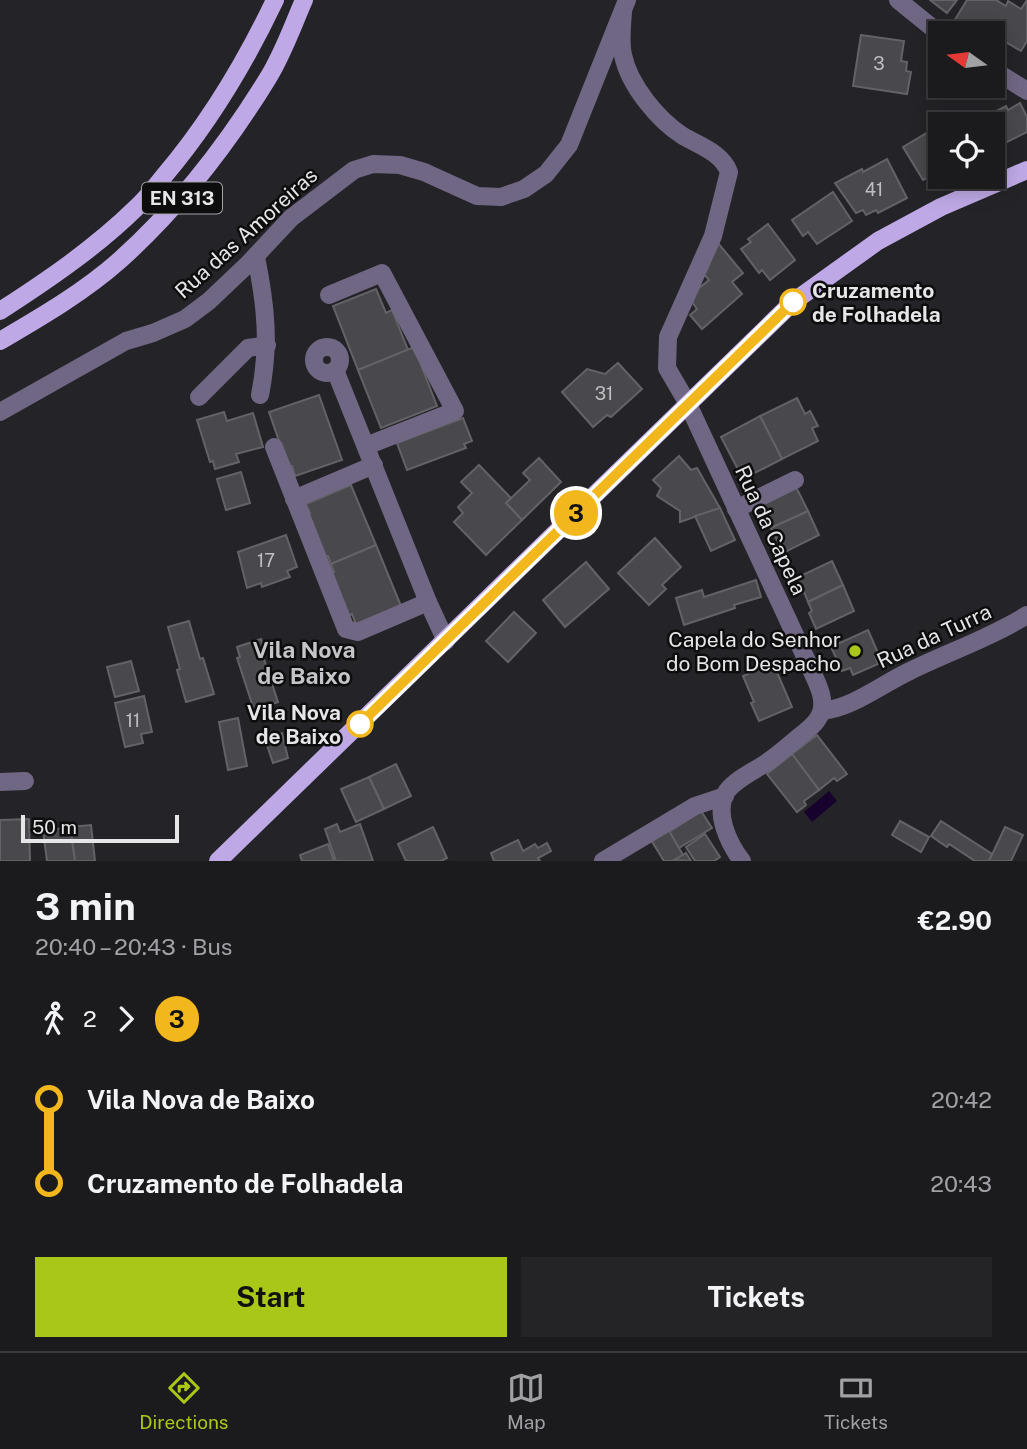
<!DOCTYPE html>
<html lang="en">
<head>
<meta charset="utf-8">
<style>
  :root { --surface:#1b1a1d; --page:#242326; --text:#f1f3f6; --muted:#a0a1a4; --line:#39383b; --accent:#a9c719 }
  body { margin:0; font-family:"Public Sans",sans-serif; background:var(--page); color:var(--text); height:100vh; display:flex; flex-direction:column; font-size:26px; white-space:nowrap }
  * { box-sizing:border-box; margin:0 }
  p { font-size:23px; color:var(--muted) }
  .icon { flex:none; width:38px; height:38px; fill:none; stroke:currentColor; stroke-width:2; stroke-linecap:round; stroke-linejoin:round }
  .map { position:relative; height:861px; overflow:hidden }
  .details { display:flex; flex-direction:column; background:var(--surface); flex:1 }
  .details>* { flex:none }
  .badge { padding:0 14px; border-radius:23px; font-size:24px; line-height:46px }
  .needle { width:46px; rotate:284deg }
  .controls { position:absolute; left:928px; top:21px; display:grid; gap:14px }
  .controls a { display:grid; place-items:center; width:77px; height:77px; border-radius:0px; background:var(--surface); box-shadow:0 4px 18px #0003,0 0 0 2px var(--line); font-size:35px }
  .scale { position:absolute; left:21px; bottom:18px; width:158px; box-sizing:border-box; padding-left:7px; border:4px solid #e6e5e8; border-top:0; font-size:19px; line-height:24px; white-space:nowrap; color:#e6e5e8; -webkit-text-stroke:5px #0d0d0e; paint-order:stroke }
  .map>.badge { position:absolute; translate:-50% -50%; box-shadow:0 0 0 4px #fff }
  .legs { display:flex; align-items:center; gap:10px; height:77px; padding:0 35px; font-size:23px }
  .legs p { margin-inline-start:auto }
  .headline { display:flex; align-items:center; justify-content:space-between; height:119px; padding:0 35px }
  h1 { font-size:38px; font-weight:700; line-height:52px }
  .button { display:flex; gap:14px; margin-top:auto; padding:14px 35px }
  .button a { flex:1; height:80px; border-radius:0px; background:var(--accent); color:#111; font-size:28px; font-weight:700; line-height:80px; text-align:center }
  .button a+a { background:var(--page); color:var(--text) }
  ul { padding:0 35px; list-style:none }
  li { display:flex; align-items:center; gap:24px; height:84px; font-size:26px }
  li i { display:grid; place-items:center; width:10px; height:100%; margin:0 9px; background:currentColor }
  li i::after { content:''; width:18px; height:18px; margin:-9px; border:5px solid; border-radius:50%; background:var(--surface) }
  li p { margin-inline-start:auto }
  li:first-child i { background:linear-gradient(#0000 50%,currentColor 0) }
  li:last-child i { background:linear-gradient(currentColor 50%,#0000 0) }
  .tab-bar { display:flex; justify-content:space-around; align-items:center; height:98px; border-top:2px solid var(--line); background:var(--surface); font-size:19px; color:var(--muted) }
  .tab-bar a { display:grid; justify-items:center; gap:4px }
  .tab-bar .on { color:var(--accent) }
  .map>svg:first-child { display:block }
  .water { fill:#16022d }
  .building { fill:#49484c; stroke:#636267; stroke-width:2 }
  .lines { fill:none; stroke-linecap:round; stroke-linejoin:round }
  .minor { stroke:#706784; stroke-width:18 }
  .major { stroke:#bea9e6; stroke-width:18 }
  .line-1-casing { stroke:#fff; stroke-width:16 }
  .line-1 { stroke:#f1b71d; stroke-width:10 }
  .stop-1-dot { fill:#fff; stroke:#f1b71d; stroke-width:3.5 }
  .poi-dot { fill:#a9c719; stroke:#0d0d0e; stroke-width:2.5 }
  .labels { text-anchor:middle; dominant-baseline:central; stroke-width:5; stroke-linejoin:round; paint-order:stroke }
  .number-label { font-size:18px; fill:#bfbec1 }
  .shield { fill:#0d0d0e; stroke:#a5a4a7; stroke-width:2 }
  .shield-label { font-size:19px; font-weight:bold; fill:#e6e5e8 }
  .street-label { font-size:21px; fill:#e6e5e8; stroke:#0d0d0e }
  .stop-label { font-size:21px; font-weight:bold; fill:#e6e5e8; stroke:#0d0d0e; text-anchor:start }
  .poi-label { font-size:21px; fill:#e6e5e8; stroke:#0d0d0e; text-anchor:end }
  .neighbourhood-label { font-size:23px; font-weight:bold; fill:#c5c4c9; stroke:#0d0d0e }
</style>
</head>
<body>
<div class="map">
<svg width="1027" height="861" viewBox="0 0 1027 861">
  <rect width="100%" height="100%" fill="#242327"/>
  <polygon class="water" points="829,791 837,801 812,822 804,812"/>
  <g class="building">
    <polygon points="930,0 957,0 947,13"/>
    <polygon points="967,0 996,0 1006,6 1008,1 1021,9 1027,0 1027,41 1021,51 1002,40 995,51 992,50 992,33 964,33 951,26"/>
    <polygon points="861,35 904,41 901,61 907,62 906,71 911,72 907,94 853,86"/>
    <polygon points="1020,103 1027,117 1027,132 1005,143 1001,143 992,147 992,124 971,124 1006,106 1008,110"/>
    <polygon points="940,125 940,174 938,172 923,180 903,147"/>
    <polygon points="887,159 907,198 878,213 876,210 866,215 863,210 856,213 835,183 862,169 863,172"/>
    <polygon points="833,192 852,221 817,244 808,232 803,236 792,220"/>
    <polygon points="768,224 795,260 770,280 762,270 759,273 741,249 751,242 748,239"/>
    <polygon points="717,242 743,273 732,282 742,294 702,329 690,315 697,309 692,302 698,289 709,280 704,274"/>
    <polygon points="376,289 386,313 392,310 408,350 358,370 333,306"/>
    <polygon points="414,347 437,406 381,428 358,370"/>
    <polygon points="618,363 642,389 611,417 607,415 593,427 562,392 587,369 605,374"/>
    <polygon points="319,395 342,460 295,476 292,466 288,467 269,412"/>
    <polygon points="797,398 805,414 810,411 818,426 812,428 818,441 782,459 760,416"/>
    <polygon points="224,412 227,421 253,413 263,447 236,454 239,462 215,469 213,461 210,462 197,420"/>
    <polygon points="760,416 782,459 743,479 721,437"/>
    <polygon points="463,418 472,441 464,444 466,448 407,470 397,443"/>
    <polygon points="679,456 691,470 697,468 720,508 680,522 680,511 657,496 661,488 653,480"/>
    <polygon points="539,458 561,482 522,520 506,503 530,480 523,473"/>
    <polygon points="479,465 511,498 506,503 522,520 486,555 454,522 463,513 458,507 472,493 461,482"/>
    <polygon points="241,472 250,503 226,510 217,479"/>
    <polygon points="351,485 376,545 331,564 328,556 324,557 306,514 310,513 306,504"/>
    <polygon points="796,487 808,511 771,528 760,504"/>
    <polygon points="720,508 735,540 711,551 695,516"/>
    <polygon points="808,511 819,535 783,553 771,528"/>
    <polygon points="286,535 297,567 287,571 290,577 262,587 261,583 247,588 238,552"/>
    <polygon points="655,538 681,567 662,585 666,589 649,605 618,573"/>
    <polygon points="376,545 401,606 356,624 352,614 348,616 331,573 334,572 331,564"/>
    <polygon points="832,561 843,585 808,602 804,592 800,594 794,579"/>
    <polygon points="586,562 609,589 565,627 543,600"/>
    <polygon points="756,580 761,597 734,605 735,608 684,625 676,598 702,590 704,597"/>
    <polygon points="843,585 854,611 816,629 809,613 812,611 808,602"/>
    <polygon points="514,612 536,633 508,662 486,641"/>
    <polygon points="189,621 200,659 203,658 214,694 186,702 177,670 180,669 168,627"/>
    <polygon points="868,630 879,655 875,656 878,664 853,675 850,668 842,671 831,647"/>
    <polygon points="261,639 265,652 262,653 278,702 254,710 237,658 240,657 237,647"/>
    <polygon points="131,661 139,691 115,697 107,667"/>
    <polygon points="773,663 792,707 759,721 751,703 754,702 743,676"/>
    <polygon points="144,696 152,732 141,734 143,743 125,747 115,703"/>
    <polygon points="238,718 247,766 228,770 219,722"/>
    <polygon points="282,733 288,758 273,763 265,739"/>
    <polygon points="817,735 847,774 837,781 834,778 819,790 792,754"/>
    <polygon points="792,754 819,790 804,801 806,805 797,812 767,774"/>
    <polygon points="396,764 411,796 384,809 369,777"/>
    <polygon points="369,777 384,809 356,822 341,789"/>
    <polygon points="701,811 712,828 679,848 669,832"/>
    <polygon points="29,819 30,861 0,861 0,820"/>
    <polygon points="900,821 929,837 921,852 892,835"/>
    <polygon points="941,821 992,854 989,861 975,861 949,844 947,847 931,836"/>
    <polygon points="337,824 340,832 360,824 373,861 336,861 325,829"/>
    <polygon points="91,825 95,861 75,861 70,827"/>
    <polygon points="70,827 75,861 47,861 43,831"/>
    <polygon points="433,827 447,858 441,861 406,861 398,844"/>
    <polygon points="1005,827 1023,835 1011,861 989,861"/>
    <polygon points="668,829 683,855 674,861 664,861 651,840"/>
    <polygon points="705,834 720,857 714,861 695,861 686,847"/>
    <polygon points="518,840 523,851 535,844 538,848 547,843 551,851 538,858 540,861 494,861 491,853"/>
    <polygon points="328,844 334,861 302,861 300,855"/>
    <polygon points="686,853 691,861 674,860 683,855"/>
  </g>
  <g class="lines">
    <g class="minor">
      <polyline points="898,0 940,34"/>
      <path d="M623,12C622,26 620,41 623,55C629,85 658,120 683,136C700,146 722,153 729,172L713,236L668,337L667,368L688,404L814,676C819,687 825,700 821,712C818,723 808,729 800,736C789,745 778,755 766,763C754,771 736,779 727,791C713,812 729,844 742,861"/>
      <polyline points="992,69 1027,91"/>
      <path d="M256,257C266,306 270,345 260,395"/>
      <polyline points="329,295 382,273 455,411 366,446"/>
      <circle cx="327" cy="360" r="13"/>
      <polyline points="335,370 428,602 446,641"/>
      <polyline points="199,397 248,348 267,345"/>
      <polyline points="0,412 126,341 153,333 185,319 209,301 249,263 291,218 354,170 373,164 400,165 424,172 477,196 501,197 524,189 546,174 569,145 627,0"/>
      <polyline points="274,447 346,629 358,632 428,602"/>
      <polyline points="294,499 374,465"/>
      <polyline points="736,509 795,480"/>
      <path d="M822,711C853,708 882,684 910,671C949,652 990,638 1027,615"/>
      <polyline points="0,782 25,781"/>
      <polyline points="603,861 695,806 725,796"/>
    </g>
    <g class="major">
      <path d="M0,311C48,280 95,248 136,208C146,199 155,187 164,176C209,123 245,63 275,0"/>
      <path d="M0,341C41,317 84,292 120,260C178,208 227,145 268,78C283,54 293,25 304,0"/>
      <polyline points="218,861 793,302 878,241 941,207 1027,170"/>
    </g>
  </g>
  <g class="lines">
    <g class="line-1-casing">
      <polyline id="line-1" points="360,724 793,302"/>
    </g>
    <use href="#line-1" class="line-1"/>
  </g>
  <g class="stop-1-dot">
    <circle cx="793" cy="302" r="12"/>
    <circle cx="360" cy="724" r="12"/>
  </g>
  <circle class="poi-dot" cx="855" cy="651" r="7"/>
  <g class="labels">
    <g class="number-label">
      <text x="879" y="63">3</text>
      <text x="874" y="189">41</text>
      <text x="604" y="393">31</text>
      <text x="266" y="560">17</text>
      <text x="133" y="720">11</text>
    </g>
    <rect class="shield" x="142" y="182.5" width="80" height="31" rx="5"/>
    <g class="shield-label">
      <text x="182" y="198">EN 313</text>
    </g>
    <g class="street-label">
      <text transform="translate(246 233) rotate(-42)">Rua das Amoreiras</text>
      <text transform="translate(771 530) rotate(65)">Rua da Capela</text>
      <text transform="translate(934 636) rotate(-25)">Rua da Turra</text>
    </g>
    <g class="stop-label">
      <text x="812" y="290">Cruzamento<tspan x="812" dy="24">de Folhadela</tspan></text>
      <text x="341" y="712" text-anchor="end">Vila Nova<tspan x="341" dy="24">de Baixo</tspan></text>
    </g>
    <g class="poi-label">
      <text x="841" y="639">Capela do Senhor<tspan x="841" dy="24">do Bom Despacho</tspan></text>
    </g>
    <g class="neighbourhood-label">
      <text x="304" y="649">Vila Nova<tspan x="304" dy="26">de Baixo</tspan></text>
    </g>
  </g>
</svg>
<div class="controls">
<a><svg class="needle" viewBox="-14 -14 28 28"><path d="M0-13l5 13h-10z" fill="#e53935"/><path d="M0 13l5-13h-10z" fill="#a0a1a4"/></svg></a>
<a><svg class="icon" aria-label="locate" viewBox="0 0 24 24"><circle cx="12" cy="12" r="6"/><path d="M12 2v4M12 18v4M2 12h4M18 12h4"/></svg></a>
</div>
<div class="scale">50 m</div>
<b class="badge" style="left:576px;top:513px;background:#f1b71d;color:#111">3</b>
</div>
<section class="details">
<div class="headline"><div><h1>3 min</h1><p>20:40 – 20:43 · Bus</p></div><b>€2.90</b></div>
<div class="legs"><svg class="icon" aria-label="walk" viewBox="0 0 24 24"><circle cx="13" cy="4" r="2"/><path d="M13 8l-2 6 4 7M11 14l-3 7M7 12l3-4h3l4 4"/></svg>2<svg class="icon" aria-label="forward" viewBox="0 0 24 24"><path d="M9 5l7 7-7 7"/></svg><b class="badge" style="background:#f1b71d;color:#111">3</b></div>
<ul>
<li><i style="color:#f1b71d"></i><b>Vila Nova de Baixo</b><p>20:42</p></li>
<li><i style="color:#f1b71d"></i><b>Cruzamento de Folhadela</b><p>20:43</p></li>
</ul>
<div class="button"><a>Start</a><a>Tickets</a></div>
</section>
<nav class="tab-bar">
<a class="on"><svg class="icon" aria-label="directions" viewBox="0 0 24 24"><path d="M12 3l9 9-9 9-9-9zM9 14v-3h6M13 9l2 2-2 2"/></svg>Directions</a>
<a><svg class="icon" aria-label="map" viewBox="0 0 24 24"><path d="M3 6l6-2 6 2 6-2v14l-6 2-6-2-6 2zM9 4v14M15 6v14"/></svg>Map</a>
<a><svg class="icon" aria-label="tickets" viewBox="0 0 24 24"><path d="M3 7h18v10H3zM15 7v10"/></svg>Tickets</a>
</nav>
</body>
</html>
